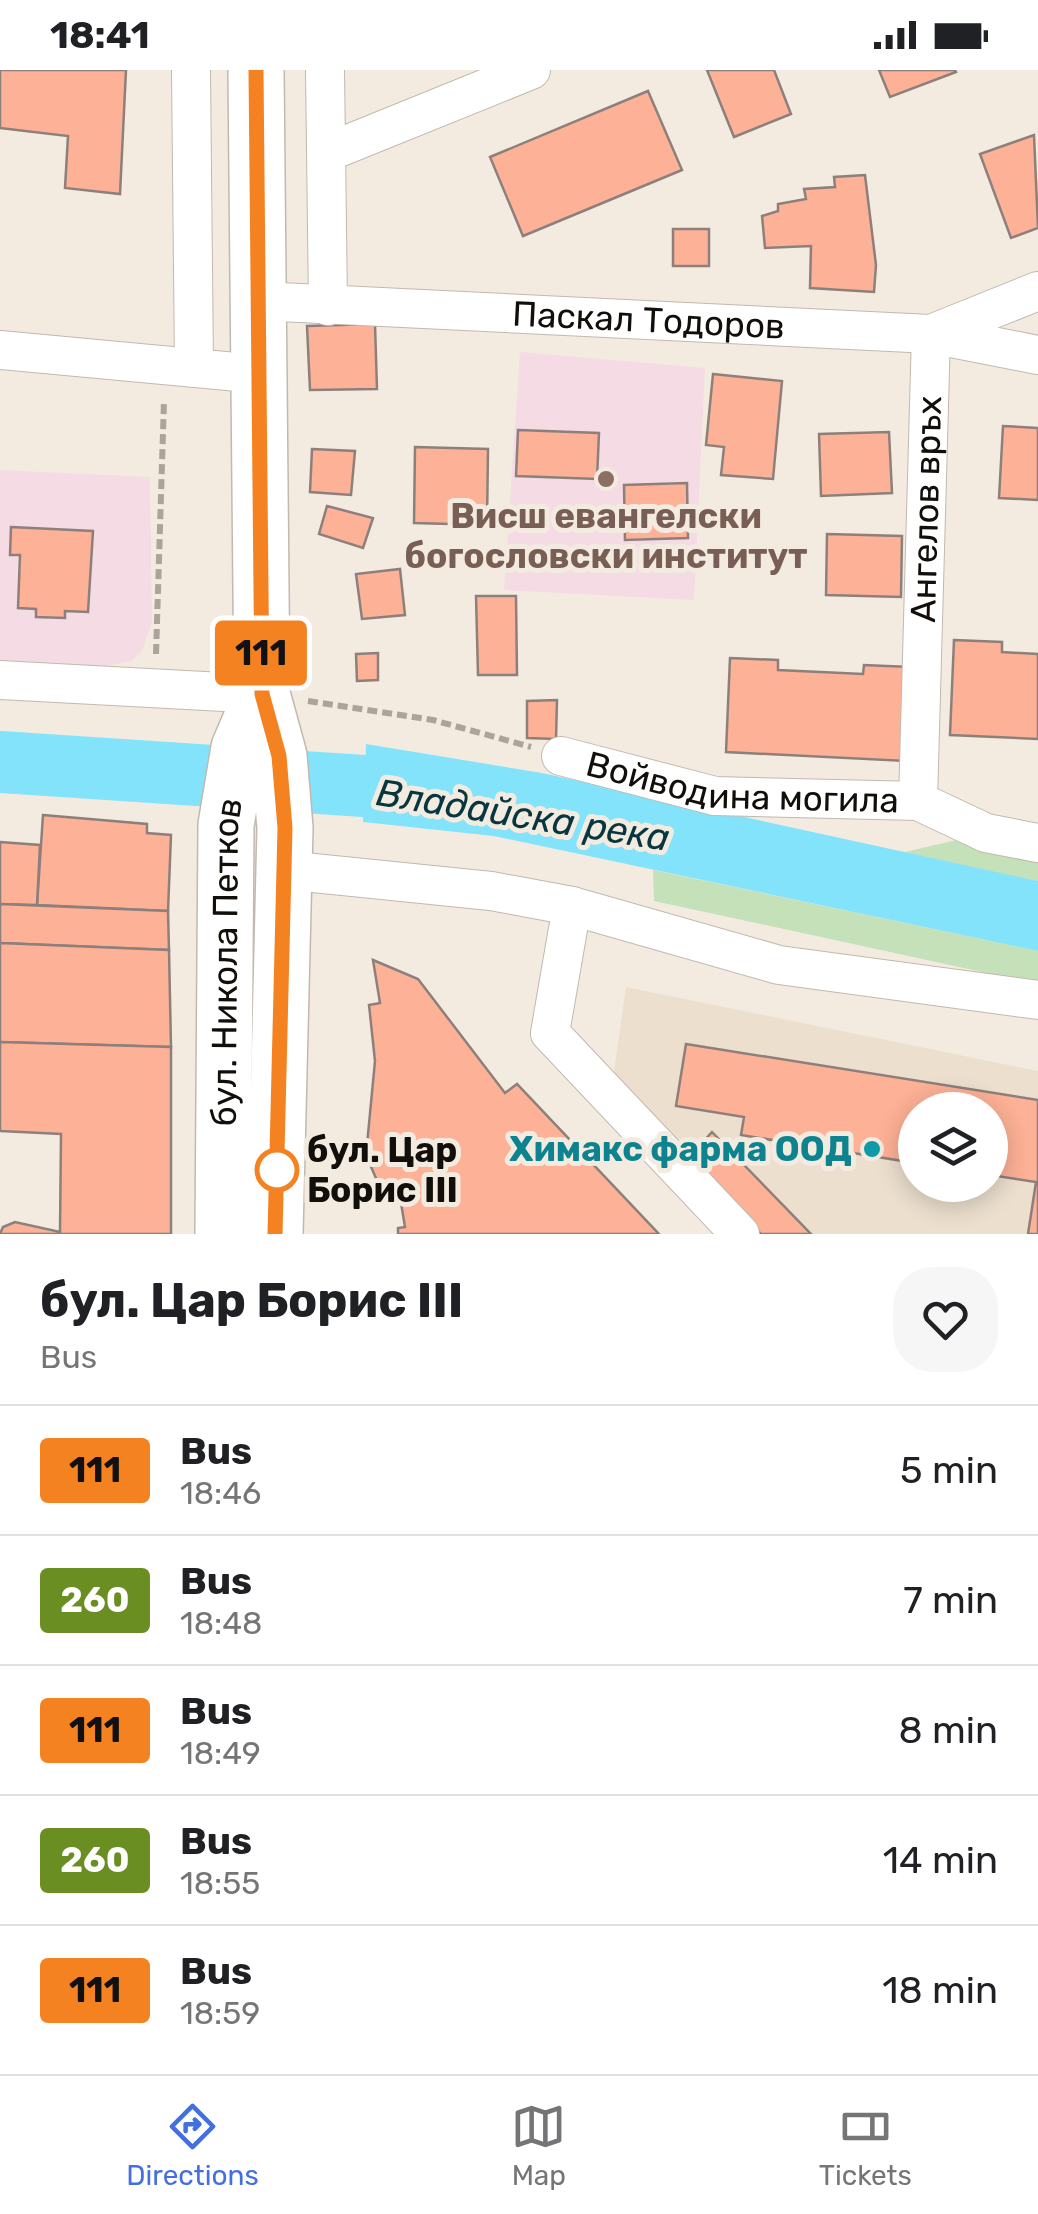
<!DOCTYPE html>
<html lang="en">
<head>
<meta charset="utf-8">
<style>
  :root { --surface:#fff; --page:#f6f6f6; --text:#202124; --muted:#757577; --line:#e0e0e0; --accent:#436fe1 }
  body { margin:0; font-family:Rubik,sans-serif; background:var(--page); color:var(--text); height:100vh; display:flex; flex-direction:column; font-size:38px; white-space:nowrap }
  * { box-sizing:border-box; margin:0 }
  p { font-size:32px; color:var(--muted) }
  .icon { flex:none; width:55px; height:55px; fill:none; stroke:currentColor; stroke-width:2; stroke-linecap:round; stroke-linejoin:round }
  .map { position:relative; height:1164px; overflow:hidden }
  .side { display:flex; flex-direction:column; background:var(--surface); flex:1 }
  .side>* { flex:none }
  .badge { padding:0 20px; border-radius:8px; font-size:35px; line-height:65px }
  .tools { position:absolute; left:898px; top:1022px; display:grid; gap:20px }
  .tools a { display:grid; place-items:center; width:110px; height:110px; border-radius:50%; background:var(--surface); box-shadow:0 5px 25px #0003; font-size:50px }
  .map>.badge { position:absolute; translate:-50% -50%; box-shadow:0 0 0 5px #fff }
  .round { display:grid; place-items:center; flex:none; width:105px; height:105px; border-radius:40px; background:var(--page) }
  .head { display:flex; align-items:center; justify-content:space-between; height:170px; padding:0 40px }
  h1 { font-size:48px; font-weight:700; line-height:75px }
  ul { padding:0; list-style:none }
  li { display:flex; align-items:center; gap:30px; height:130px; padding:0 40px; border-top:2px solid var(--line) }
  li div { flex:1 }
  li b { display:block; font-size:38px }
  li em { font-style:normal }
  li .badge { min-width:110px; font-weight:700; text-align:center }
  .status { display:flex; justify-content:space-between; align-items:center; height:70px; padding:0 50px; background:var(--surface); direction:ltr }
  .status svg { height:28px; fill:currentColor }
  .menu { display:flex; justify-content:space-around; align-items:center; height:140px; border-top:2px solid var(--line); background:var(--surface); font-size:28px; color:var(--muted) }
  .menu a { display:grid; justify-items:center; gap:5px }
  .menu .selected { color:var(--accent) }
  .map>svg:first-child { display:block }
  .built { fill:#ecdfce; fill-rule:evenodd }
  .education { fill:#f4dbe4 }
  .green { fill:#c4e1b9 }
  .water { fill:#83e3fb }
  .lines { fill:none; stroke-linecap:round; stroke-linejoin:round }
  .river { stroke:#83e3fb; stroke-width:62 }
  .building { fill:#fdb196; stroke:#8d807c; stroke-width:2.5 }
  .minor-casing { stroke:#c1b9af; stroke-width:40 }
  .highway-casing { stroke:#c1b9af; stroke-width:58 }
  .path { stroke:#aaa49b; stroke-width:6; stroke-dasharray:10 5; stroke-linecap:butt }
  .minor { stroke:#fff; stroke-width:38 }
  .highway { stroke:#fff; stroke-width:55 }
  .line-casing { stroke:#fff; stroke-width:22 }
  .line { stroke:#f58220; stroke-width:15 }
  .education-dot { fill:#8d6e63; stroke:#f3ebe0; stroke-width:4 }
  .culture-dot { fill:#0f9aa8; stroke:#f3ebe0; stroke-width:4 }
  .stop-dot { fill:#fff; stroke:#f58220; stroke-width:5 }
  .labels { text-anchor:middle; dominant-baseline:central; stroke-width:10; stroke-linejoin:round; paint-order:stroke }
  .street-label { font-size:35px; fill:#120f0b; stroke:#f3ebe0 }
  .education-label { font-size:35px; font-weight:bold; fill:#785e54; stroke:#f3ebe0 }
  .culture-label { font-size:35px; font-weight:bold; fill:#0d838f; stroke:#f3ebe0; text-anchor:end }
  .stop-label { font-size:35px; font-weight:bold; fill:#120f0b; stroke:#f3ebe0; text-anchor:start }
  .water-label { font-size:38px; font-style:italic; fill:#063640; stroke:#f3ebe0 }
</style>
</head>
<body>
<div class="status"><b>18:41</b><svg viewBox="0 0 49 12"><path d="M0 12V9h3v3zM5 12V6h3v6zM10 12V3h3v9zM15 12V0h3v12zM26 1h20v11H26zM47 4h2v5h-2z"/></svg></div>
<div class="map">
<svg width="1038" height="1164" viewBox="0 0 1038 1164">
  <rect width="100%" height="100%" fill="#f3ebe0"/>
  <path class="built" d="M626,917L1038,1001V1164H761L613,1009ZM915,1040H990V1115H915Z"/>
  <g class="education">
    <polygon points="520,282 705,298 694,530 504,520"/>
    <polygon points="0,400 150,407 152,552 142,581 131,591 106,596 0,590"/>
  </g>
  <g class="green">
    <polygon points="986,763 1038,773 1038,811 897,784"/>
    <polygon points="653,800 1038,881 1038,914 654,831"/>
  </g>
  <polygon class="water" points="366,674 542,703 1038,811 1038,881 494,766 363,752"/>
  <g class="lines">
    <polyline class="river" points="0,692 364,716 451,726"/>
  </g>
  <g class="building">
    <polygon points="0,0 126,0 120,124 65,118 68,66 0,58"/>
    <polygon points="707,0 774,0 791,44 734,67"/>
    <polygon points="879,0 955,0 956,2 890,27"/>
    <polygon points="648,21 682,100 523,166 490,87"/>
    <polygon points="1034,65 1038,158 1011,168 980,84"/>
    <polygon points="865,105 876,195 874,222 810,218 811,176 765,178 762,146 778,141 778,134 806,129 804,119 835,117 834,107"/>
    <rect x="673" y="159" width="36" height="37"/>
    <polygon points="375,254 377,319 310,320 307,256"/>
    <polygon points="713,304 782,311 773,409 721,405 724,377 706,375"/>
    <polygon points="1003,356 1038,358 1038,430 999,428"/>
    <polygon points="518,360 599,363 597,409 516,406"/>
    <polygon points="889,362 892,423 821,426 819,364"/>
    <polygon points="415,377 488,379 487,455 414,453"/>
    <polygon points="312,379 355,381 351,425 310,422"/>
    <polygon points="687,413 688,468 625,470 624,415"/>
    <polygon points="327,436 373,448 363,478 319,464"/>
    <polygon points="11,457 93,461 88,542 65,541 65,548 36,547 36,539 18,538 20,485 10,485"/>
    <polygon points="827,464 902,466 901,527 826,525"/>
    <polygon points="400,499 405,545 362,549 356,504"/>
    <polygon points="476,526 516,526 517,605 478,605"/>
    <polygon points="954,570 1002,572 1002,582 1038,584 1038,669 950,665"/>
    <polygon points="378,583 378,610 357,611 356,584"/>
    <polygon points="730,588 778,590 778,600 863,604 864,595 910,597 906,691 726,682"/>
    <polygon points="557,630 556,669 527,668 527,631"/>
    <polygon points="43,745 147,754 147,763 171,765 168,841 37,835"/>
    <polygon points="0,772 40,775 37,835 0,834"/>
    <polygon points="0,834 168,841 169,880 0,873"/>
    <polygon points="0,873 169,880 171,977 0,972"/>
    <polygon points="373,890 418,909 505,1023 517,1014 659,1164 398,1164 398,1158 405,1157 401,1133 387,1134 366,1085 375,991 369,935 380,933"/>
    <polygon points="0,972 171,977 171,1164 0,1164 3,1157 15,1152 60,1162 61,1064 0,1061"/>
    <polygon points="686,974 1038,1030 1038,1164 1028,1164 1036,1112 990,1105 990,1040 915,1040 915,1093 741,1065 744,1047 676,1036"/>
    <polygon points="712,1062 811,1164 761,1164 688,1088"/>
  </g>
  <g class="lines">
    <g class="minor-casing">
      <g id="minor">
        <polyline points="191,0 194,298"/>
        <polyline points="325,0 328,236"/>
        <polyline points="326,83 531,0"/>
        <path id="s1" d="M259,231L931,264L1038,285"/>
        <polyline points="0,280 259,304"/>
        <polyline points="0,610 262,624"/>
        <path id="s2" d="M561,686L715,726L918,731L986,763L1038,773"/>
        <path id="s3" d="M918,731L931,264L1038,221"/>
        <polyline points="284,800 491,821 572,836 550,963 740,1164"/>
        <polyline points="572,836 779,895 1038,930"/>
      </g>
    </g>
    <g class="highway-casing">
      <g id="highway">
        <polyline points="256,0 262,624 279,686 285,758 275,1164"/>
        <path id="s4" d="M223,1164L226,755L239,678L262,624"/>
      </g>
    </g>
    <g class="path">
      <polyline points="156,584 164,331"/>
      <polyline points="308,631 433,650 531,677"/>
    </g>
    <use href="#minor" class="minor"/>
    <use href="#highway" class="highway"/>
  </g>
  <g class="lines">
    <g class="line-casing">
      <polyline id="line" points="256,0 262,624 279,686 285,758 275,1164"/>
    </g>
    <use href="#line" class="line"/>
  </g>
  <circle class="education-dot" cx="606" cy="409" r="10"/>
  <circle class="culture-dot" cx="872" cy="1079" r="10"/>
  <circle class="stop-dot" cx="277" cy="1100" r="20"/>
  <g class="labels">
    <g class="street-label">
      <text stroke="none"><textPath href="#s1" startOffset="390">Паскал Тодоров</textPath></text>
      <text stroke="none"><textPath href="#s3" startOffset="292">Ангелов връх</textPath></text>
      <text stroke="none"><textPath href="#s2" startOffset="185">Войводина могила</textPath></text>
      <text stroke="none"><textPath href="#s4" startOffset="272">бул. Никола Петков</textPath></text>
    </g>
    <g class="education-label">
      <text x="606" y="446">Висш евангелски<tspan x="606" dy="40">богословски институт</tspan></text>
    </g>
    <g class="culture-label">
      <text x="852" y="1079">Химакс фарма ООД</text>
    </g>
    <g class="stop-label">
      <text x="307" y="1080">бул. Цар<tspan x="307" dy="40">Борис ІІІ</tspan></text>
    </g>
    <g class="water-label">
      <text transform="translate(523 745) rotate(9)">Владайска река</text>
    </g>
  </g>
</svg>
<div class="tools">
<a><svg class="icon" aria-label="layers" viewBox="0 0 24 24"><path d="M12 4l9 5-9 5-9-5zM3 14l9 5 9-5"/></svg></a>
</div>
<b class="badge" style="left:261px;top:583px;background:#f58220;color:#111">111</b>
</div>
<section class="side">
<div class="head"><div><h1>бул. Цар Борис ІІІ</h1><p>Bus</p></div><a class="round"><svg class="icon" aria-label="heart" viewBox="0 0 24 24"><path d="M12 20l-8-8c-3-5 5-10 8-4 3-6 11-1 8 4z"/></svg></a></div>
<ul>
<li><span class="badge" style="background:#f58220;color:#111">111</span><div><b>Bus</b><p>18:46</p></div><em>5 min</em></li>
<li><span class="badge" style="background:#6b8e23;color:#fff">260</span><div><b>Bus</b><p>18:48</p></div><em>7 min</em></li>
<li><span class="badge" style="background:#f58220;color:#111">111</span><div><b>Bus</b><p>18:49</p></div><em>8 min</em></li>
<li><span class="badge" style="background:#6b8e23;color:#fff">260</span><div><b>Bus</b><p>18:55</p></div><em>14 min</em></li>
<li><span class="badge" style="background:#f58220;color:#111">111</span><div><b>Bus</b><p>18:59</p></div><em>18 min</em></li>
</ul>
</section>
<nav class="menu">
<a class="selected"><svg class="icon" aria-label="directions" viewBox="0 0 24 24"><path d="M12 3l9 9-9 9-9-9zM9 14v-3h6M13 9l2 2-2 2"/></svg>Directions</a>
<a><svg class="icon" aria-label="map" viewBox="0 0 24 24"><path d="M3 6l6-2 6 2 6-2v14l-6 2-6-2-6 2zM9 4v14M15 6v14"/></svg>Map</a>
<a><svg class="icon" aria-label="tickets" viewBox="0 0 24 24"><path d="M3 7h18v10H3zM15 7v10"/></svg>Tickets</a>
</nav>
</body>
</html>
